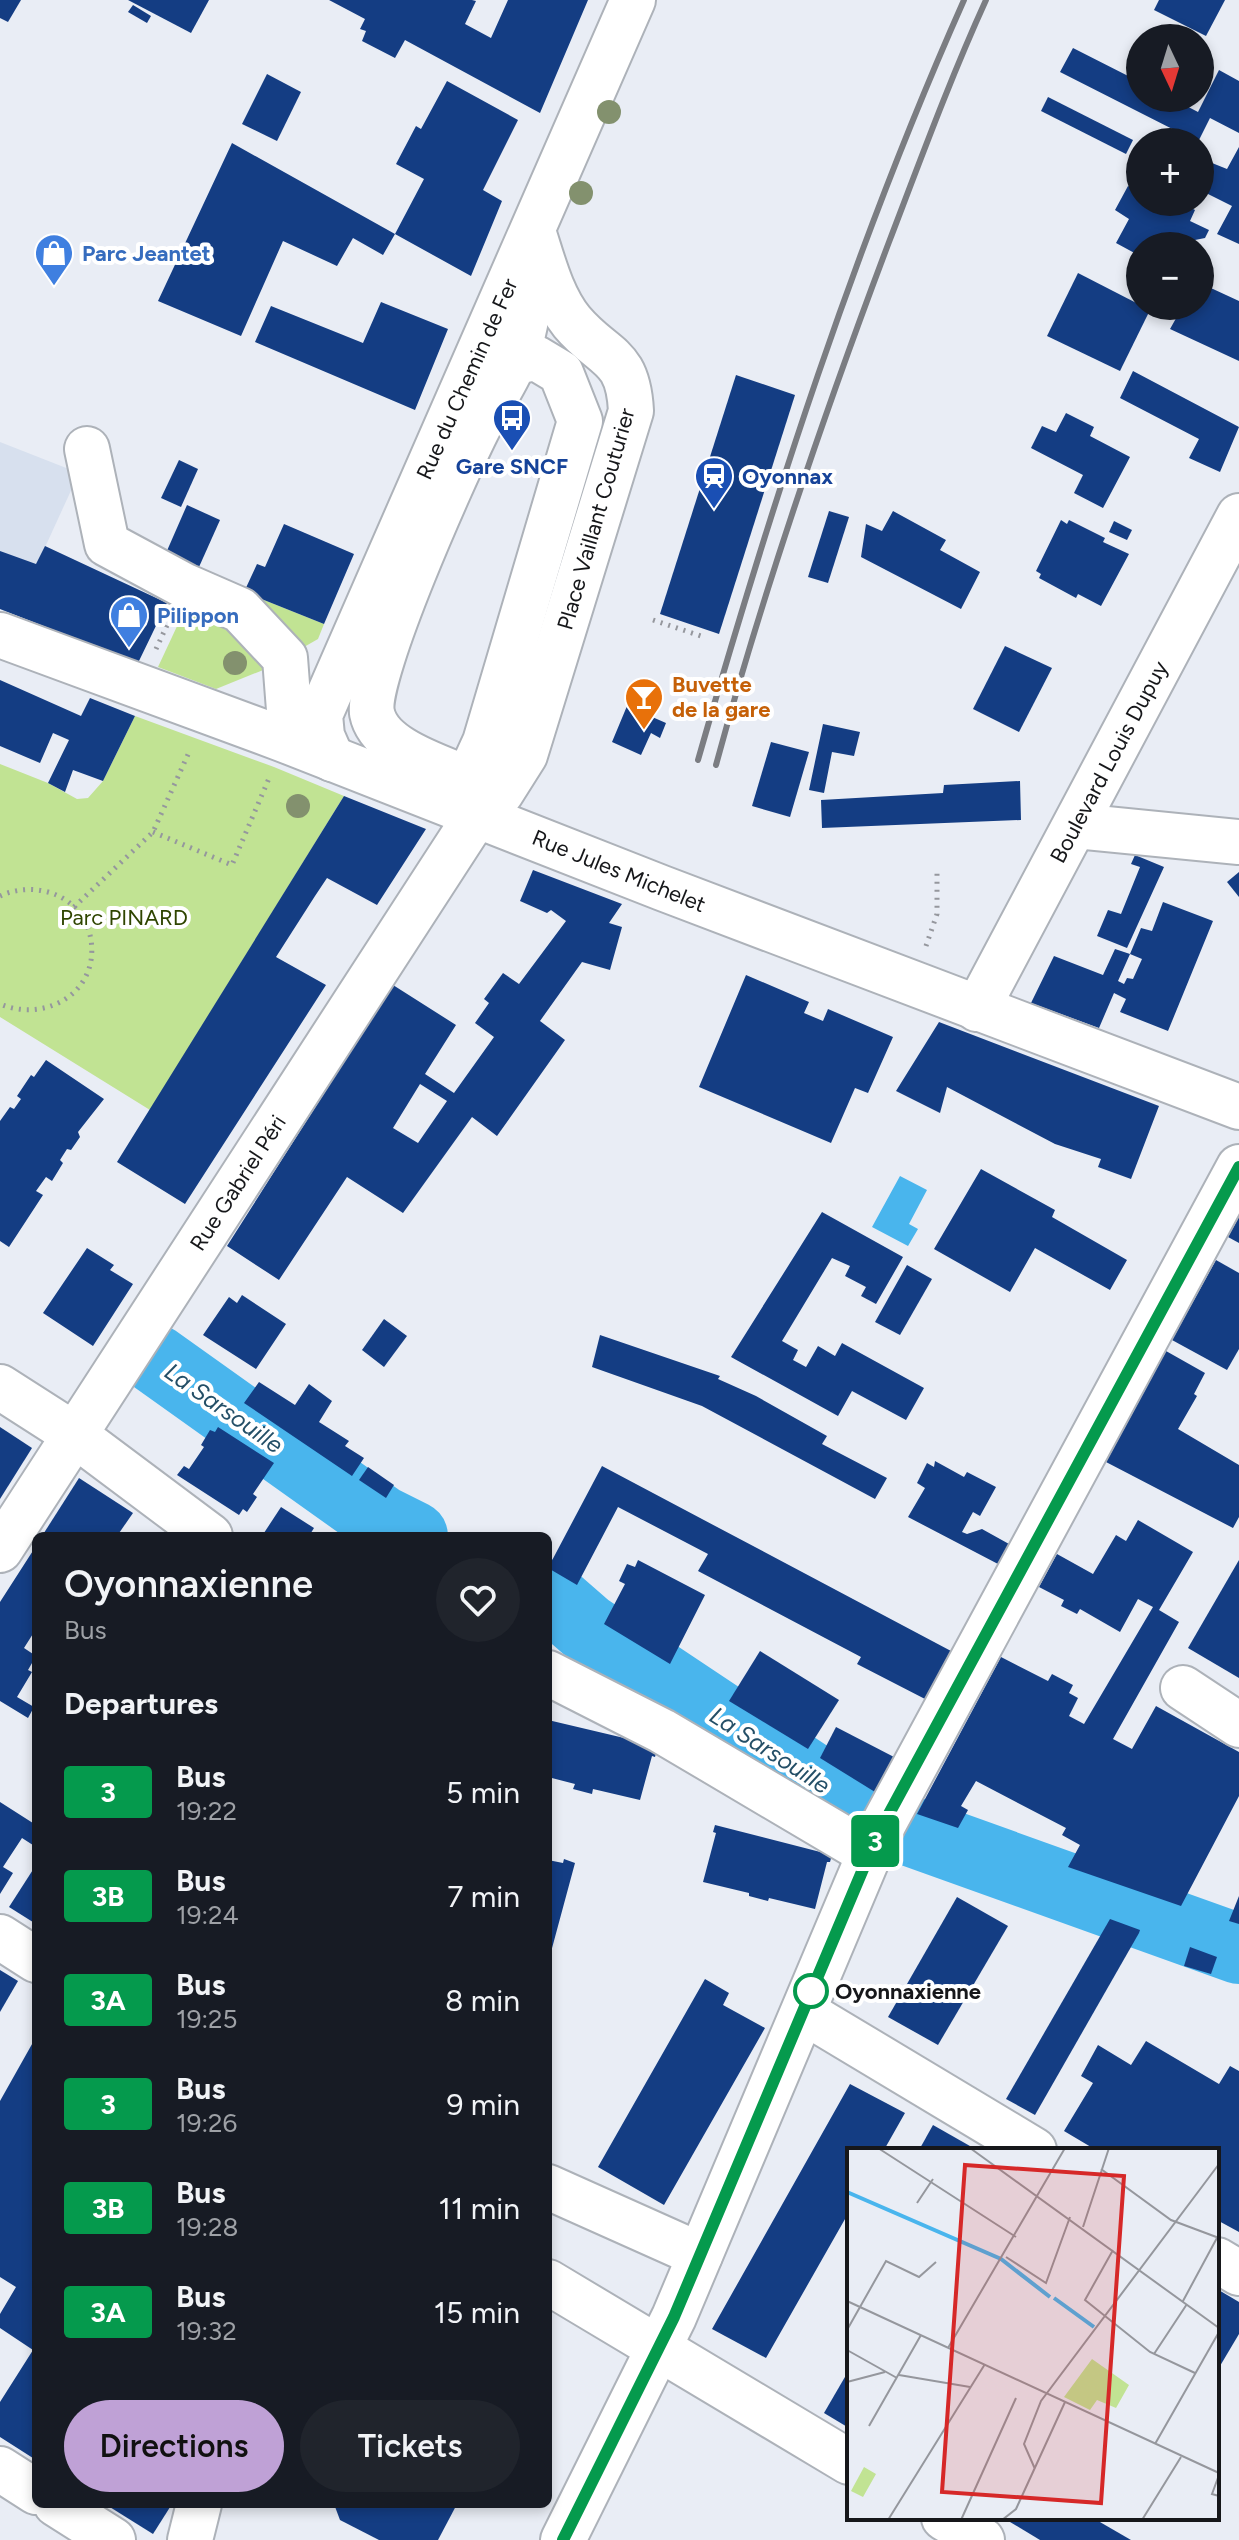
<!DOCTYPE html>
<html lang="en">
<head>
<meta charset="utf-8">
<style>
  :root { --surface:#171b24; --page:#20242c; --text:#f1f3f6; --muted:#9ea1a6; --accent:#bfa1d6 }
  body { margin:0; font-family:Figtree,sans-serif; background:var(--page); color:var(--text); height:100vh; display:flex; flex-direction:column; font-size:30px; white-space:nowrap }
  * { box-sizing:border-box; margin:0 }
  p { font-size:26px; color:var(--muted) }
  .icon { flex:none; width:44px; height:44px; fill:none; stroke:currentColor; stroke-width:2; stroke-linecap:round; stroke-linejoin:round }
  .map { position:relative; flex:1; overflow:hidden }
  .panel { position:absolute; left:32px; top:1532px; width:520px; height:976px; display:flex; flex-direction:column; background:var(--surface); border-radius:12px; box-shadow:0 4px 12px #0003 }
  .panel>* { flex:none }
  .badge { padding:0 16px; border-radius:6px; font-size:28px; line-height:52px }
  .needle { width:52px; rotate:176deg }
  .controls { position:absolute; left:1126px; top:24px; display:grid; gap:16px }
  .controls a { display:grid; place-items:center; width:88px; height:88px; border-radius:50%; background:var(--surface); box-shadow:0 4px 12px #0003; font-size:40px }
  .map>.badge { position:absolute; translate:-50% -50%; box-shadow:0 0 0 4px #fff }
  h2 { padding:0 32px; font-size:30px; line-height:72px }
  .round { display:grid; place-items:center; flex:none; width:84px; height:84px; border-radius:42px; background:var(--page) }
  .headline { display:flex; align-items:center; justify-content:space-between; height:136px; padding:0 32px }
  h1 { font-size:38px; font-weight:600; line-height:60px }
  .action { display:flex; gap:16px; margin-top:auto; padding:16px 32px }
  .action a { flex:1; height:92px; border-radius:48px; background:var(--accent); color:#111; font-size:32px; font-weight:600; line-height:92px; text-align:center }
  .action a+a { background:var(--page); color:var(--text) }
  ul { padding:0; list-style:none }
  li { display:flex; align-items:center; gap:24px; height:104px; padding:0 32px }
  li div { flex:1 }
  li b { display:block; font-size:30px }
  li em { font-style:normal }
  li .badge { min-width:88px; font-weight:700; text-align:center }
  .map>svg:first-child { display:block }
  .built { fill:#d7e0ee }
  .green { fill:#c1e393 }
  .water { fill:#49b5ed }
  .lines { fill:none; stroke-linecap:round; stroke-linejoin:round }
  .river { stroke:#49b5ed; stroke-width:70 }
  .building { fill:#143d83; fill-rule:evenodd }
  .minor-casing { stroke:#adb2b9; stroke-width:48 }
  .major-casing { stroke:#adb2b9; stroke-width:48 }
  .path { stroke:#95979d; stroke-width:5; stroke-dasharray:2 6; stroke-linecap:butt }
  .minor { stroke:#fff; stroke-width:44 }
  .major { stroke:#fff; stroke-width:44 }
  .rail { stroke:#7b7d82; stroke-width:6 }
  .tree { fill:#83916e }
  .line-casing { stroke:#fff; stroke-width:18 }
  .line { stroke:#059a4d; stroke-width:12 }
  .stop-dot { fill:#fff; stroke:#059a4d; stroke-width:4 }
  .labels { text-anchor:middle; dominant-baseline:central; stroke-width:8; stroke-linejoin:round; paint-order:stroke }
  .shop-label { font-size:22px; font-weight:bold; fill:#366cbe; stroke:#fff; text-anchor:start }
  .street-label { font-size:22px; fill:#16171a; stroke:#fff }
  .transit-label { font-size:22px; font-weight:bold; fill:#164399; stroke:#fff }
  .food-label { font-size:22px; font-weight:bold; fill:#c56008; stroke:#fff; text-anchor:start }
  .park-label { font-size:22px; fill:#2f4500; stroke:#fff }
  .stop-label { font-size:22px; font-weight:bold; fill:#16171a; stroke:#fff; text-anchor:start }
  .water-label { font-size:24px; font-style:italic; fill:#244f67; stroke:#fff }
  .inset-river { fill:none; stroke:#49b5ed; stroke-width:4 }
  .inset-road { fill:none; stroke:#95979d; stroke-width:2 }
  .view { fill:#d62828; fill-opacity:0.15; stroke:#d62828; stroke-width:4 }
  .inset-edge { fill:none; stroke:#16171a; stroke-width:4 }
</style>
</head>
<body>
<div class="map">
<svg width="1239" height="2540" viewBox="0 0 1239 2540">
  <rect width="100%" height="100%" fill="#e9edf5"/>
  <polygon class="built" points="0,442 79,473 14,615 0,609"/>
  <g class="green">
    <polygon points="244,592 324,624 318,639 297,651"/>
    <polygon points="186,607 235,635 273,666 216,689 158,667"/>
    <polygon points="135,716 274,767 344,796 150,1110 0,1017 0,764 48,783 77,799 88,798 103,781"/>
  </g>
  <polygon class="water" points="900,1176 927,1190 909,1224 918,1229 908,1246 872,1227"/>
  <g class="lines">
    <g class="river">
      <polyline points="155,1359 381,1520 413,1536"/>
      <polyline points="548,1594 587,1628 853,1805 907,1830 1239,1949"/>
    </g>
  </g>
  <g class="building">
    <polygon points="0,0 21,0 8,22 0,18"/>
    <polygon points="128,0 209,0 191,33"/>
    <polygon points="329,0 472,0 476,1 465,24 491,38 508,0 588,0 540,113 405,40 395,58 362,41 366,31 360,29 365,19"/>
    <polygon points="1159,0 1225,0 1206,36 1154,10"/>
    <polygon points="133,5 151,16 147,23 128,12"/>
    <polygon points="1073,48 1140,82 1140,98 1171,98 1198,112 1219,70 1239,81 1239,133 1210,118 1198,142 1060,72"/>
    <polygon points="267,74 301,92 277,141 242,124"/>
    <polygon points="447,81 518,120 483,190 502,201 471,276 395,234 424,179 396,164 416,126 421,129"/>
    <polygon points="1048,97 1133,140 1126,154 1041,111"/>
    <polygon points="232,143 395,234 383,255 353,238 337,266 283,241 241,336 158,301"/>
    <polygon points="1239,147 1239,244 1217,234 1232,206 1200,190 1200,185 1212,163 1227,169"/>
    <polygon points="1128,186 1140,192 1140,202 1180,202 1195,210 1190,221 1209,230 1205,238 1195,240 1191,246 1140,246 1140,256 1116,243 1129,219 1115,210"/>
    <polygon points="1078,273 1150,310 1120,371 1047,336"/>
    <polygon points="1200,283 1239,301 1239,361 1170,329 1183,306 1200,306"/>
    <polygon points="381,302 448,329 415,410 255,342 271,306 363,343"/>
    <polygon points="1133,371 1239,427 1220,472 1189,458 1199,439 1120,398"/>
    <polygon points="736,375 795,395 719,634 660,614"/>
    <polygon points="1066,413 1094,427 1090,436 1130,457 1103,508 1074,493 1083,475 1031,448 1042,426 1056,432"/>
    <polygon points="179,460 198,469 181,507 161,498"/>
    <polygon points="187,505 220,520 199,567 166,553"/>
    <polygon points="829,511 849,517 828,583 808,577"/>
    <polygon points="893,511 946,540 940,550 980,572 961,609 861,557 866,524 882,531"/>
    <polygon points="1061,520 1067,524 1069,520 1105,538 1103,542 1129,554 1101,606 1078,594 1076,598 1039,578 1041,574 1036,571"/>
    <polygon points="1114,521 1132,530 1127,540 1109,532"/>
    <polygon points="284,524 354,554 324,624 244,592 257,564 265,567"/>
    <polygon points="45,546 167,603 138,663 0,609 0,551 36,564"/>
    <polygon points="1005,646 1052,668 1019,732 973,709"/>
    <polygon points="0,680 81,716 90,698 135,716 103,781 73,770 65,792 48,783 69,740 53,733 40,763 0,746"/>
    <polygon points="627,706 666,723 660,738 651,733 641,755 612,742"/>
    <polygon points="823,724 860,732 854,756 832,752 824,793 809,790"/>
    <polygon points="771,742 809,752 790,817 752,806"/>
    <polygon points="1020,781 1021,820 822,828 821,800 943,793 944,785"/>
    <polygon points="344,796 426,829 377,905 327,878 315,896 276,957 326,985 185,1204 117,1162"/>
    <polygon points="1135,855 1164,867 1127,948 1097,936 1108,910 1121,914 1140,867 1131,864"/>
    <path d="M533,870L622,904L609,923L622,927L610,970L582,962L540,1021L565,1040L497,1136L472,1117L403,1213L347,1177L279,1280L227,1246L393,985L456,1025L425,1074L454,1093L494,1037L475,1023L489,1003L484,999L503,973L519,984L566,921L551,910L547,913L520,901ZM420,1084L447,1101L418,1143L393,1128Z"/>
    <polygon points="1239,872 1239,897 1227,882"/>
    <polygon points="1163,902 1213,921 1168,1031 1120,1012 1126,999 1114,993 1099,1028 1031,1003 1054,956 1103,975 1115,949 1130,954 1118,981 1124,984 1127,978 1133,979 1142,959 1130,954 1141,928 1152,931"/>
    <polygon points="746,975 809,1002 804,1013 823,1021 828,1009 893,1037 868,1093 855,1088 831,1143 699,1087"/>
    <polygon points="939,1022 1159,1106 1131,1179 1098,1167 1101,1159 1055,1144 947,1087 940,1113 896,1091"/>
    <polygon points="46,1060 104,1099 78,1132 80,1137 71,1150 67,1149 60,1160 63,1163 52,1181 46,1177 36,1191 43,1195 9,1247 0,1241 0,1121 10,1107 14,1109 21,1099 17,1096 31,1075 34,1077"/>
    <polygon points="981,1169 1055,1210 1052,1217 1127,1260 1110,1290 1035,1248 1010,1292 934,1249"/>
    <polygon points="822,1212 903,1257 876,1304 861,1296 866,1287 845,1276 850,1266 832,1258 782,1341 798,1350 793,1360 806,1367 818,1346 835,1356 842,1343 924,1388 906,1420 852,1391 838,1416 731,1357"/>
    <polygon points="1239,1217 1239,1243 1228,1237"/>
    <polygon points="87,1248 114,1265 110,1270 133,1284 93,1346 43,1313"/>
    <polygon points="1216,1260 1239,1273 1239,1349 1227,1370 1172,1340"/>
    <polygon points="907,1265 932,1279 900,1335 875,1322"/>
    <polygon points="242,1295 286,1324 256,1369 203,1335 229,1297 237,1303"/>
    <polygon points="384,1319 407,1336 384,1367 362,1350"/>
    <polygon points="600,1335 720,1376 718,1379 756,1396 827,1436 822,1444 887,1478 875,1499 702,1406 592,1367"/>
    <polygon points="1166,1351 1205,1373 1194,1394 1197,1396 1178,1429 1239,1465 1239,1517 1233,1528 1106,1462"/>
    <polygon points="259,1382 295,1405 309,1384 332,1401 319,1422 349,1441 345,1446 364,1458 352,1476 244,1403"/>
    <polygon points="0,1427 32,1448 0,1499"/>
    <polygon points="218,1427 274,1463 253,1494 257,1497 247,1512 243,1509 239,1515 177,1475 184,1466 189,1469 204,1447 201,1445 210,1430 215,1432"/>
    <polygon points="935,1461 964,1477 967,1472 996,1487 980,1516 973,1512 962,1532 967,1534 982,1529 1009,1544 998,1564 908,1517 925,1488 917,1483 927,1463 934,1467"/>
    <polygon points="602,1466 951,1651 925,1699 857,1664 861,1657 698,1571 708,1554 618,1507 577,1585 548,1568"/>
    <polygon points="368,1467 394,1485 386,1498 359,1480"/>
    <polygon points="79,1478 133,1513 117,1536 42,1536"/>
    <polygon points="281,1507 314,1528 309,1536 262,1536"/>
    <polygon points="1138,1520 1193,1552 1159,1610 1179,1622 1113,1739 1132,1749 1156,1706 1239,1752 1239,1796 1181,1906 1068,1867 1080,1845 1062,1835 1066,1828 976,1781 961,1806 968,1810 958,1828 917,1814 1001,1657 1048,1681 1052,1674 1073,1685 1069,1693 1078,1698 1069,1716 1084,1724 1153,1607 1138,1599 1120,1632 1080,1609 1077,1614 1061,1606 1064,1600 1039,1587 1057,1554 1093,1574 1116,1535 1126,1541"/>
    <polygon points="36,1546 36,1629 24,1648 36,1656 28,1670 32,1672 17,1697 34,1707 28,1718 0,1701 0,1602"/>
    <polygon points="638,1560 705,1595 670,1664 604,1624 625,1584 619,1581 627,1564 635,1567"/>
    <polygon points="1239,1560 1239,1678 1188,1648"/>
    <polygon points="760,1651 839,1700 808,1749 729,1701"/>
    <polygon points="548,1720 658,1746 655,1757 652,1756 640,1800 593,1789 592,1794 573,1789 575,1784 548,1777"/>
    <polygon points="836,1727 894,1757 875,1792 820,1758"/>
    <polygon points="0,1802 36,1825 36,1847 22,1838 3,1867 13,1873 0,1894"/>
    <polygon points="715,1825 832,1855 830,1862 827,1862 815,1909 769,1898 768,1901 749,1896 749,1893 703,1882 716,1833 713,1832"/>
    <polygon points="564,1859 575,1863 548,1963 548,1860 563,1863"/>
    <polygon points="36,1865 36,1924 9,1907"/>
    <polygon points="1239,1896 1239,1924 1229,1921"/>
    <polygon points="957,1897 1008,1926 938,2045 888,2017"/>
    <polygon points="1110,1919 1140,1930 1139,1933 1035,2115 1006,2099"/>
    <polygon points="1190,1947 1217,1957 1211,1974 1184,1966"/>
    <polygon points="0,1970 18,1981 0,2012"/>
    <polygon points="705,1979 729,1993 723,2005 765,2028 664,2205 598,2167"/>
    <polygon points="36,2037 36,2460 0,2437 0,2402 33,2350 0,2328 0,2314 16,2287 0,2277 0,2101"/>
    <polygon points="1146,2041 1219,2084 1230,2066 1239,2071 1239,2232 1217,2220 1217,2150 1096,2150 1064,2131 1093,2083 1081,2076 1098,2045 1131,2065"/>
    <polygon points="850,2084 905,2113 884,2150 849,2150 849,2212 766,2358 712,2329"/>
    <polygon points="933,2125 977,2150 919,2150"/>
    <polygon points="1217,2289 1239,2302 1239,2334 1217,2371"/>
    <polygon points="849,2370 849,2428 824,2413"/>
    <polygon points="105,2504 172,2504 153,2534"/>
    <polygon points="334,2504 457,2504 438,2540 379,2540 340,2520"/>
    <polygon points="1013,2518 1093,2518 1131,2540 1040,2540 1010,2522"/>
  </g>
  <g class="lines">
    <g class="minor-casing">
      <g id="minor">
        <polyline points="87,449 107,544 185,586 240,610 285,658 289,710 320,715"/>
        <polyline points="332,759 322,736 320,715 633,0"/>
        <path d="M468,779C438,766 379,749 372,713C365,674 455,474 477,430C489,406 505,384 515,360C529,322 530,293 532,253"/>
        <polyline points="475,809 468,779 485,742 580,421 561,373 536,358 514,362"/>
        <polyline points="1076,826 1239,842"/>
        <polyline points="977,1009 1239,516"/>
        <polyline points="0,1387 75,1435 210,1536"/>
        <path d="M0,1550L476,816L501,793L525,755L631,411C628,353 604,360 572,322C551,296 543,261 533,231"/>
        <polyline points="548,1673 662,1731 870,1854"/>
        <polyline points="1183,1688 1239,1725"/>
        <polyline points="0,1937 36,1960"/>
        <polyline points="804,2012 1034,2150"/>
        <polyline points="548,2187 700,2255"/>
        <polyline points="1217,2260 1239,2273"/>
        <polyline points="548,2282 849,2462"/>
        <polyline points="0,2469 36,2492"/>
        <polyline points="56,2504 113,2540"/>
        <polyline points="944,2518 982,2540"/>
        <polyline points="190,2540 199,2504"/>
        <polyline points="563,2540 674,2317 877,1836 1239,1167"/>
      </g>
    </g>
    <g class="major-casing">
      <polyline id="major" points="0,635 282,739 662,888 1239,1107"/>
    </g>
    <g class="path">
      <polyline points="653,620 701,636"/>
      <polyline points="156,649 169,621"/>
      <polyline points="710,682 748,693"/>
      <polyline points="153,832 232,865 270,776"/>
      <path d="M0,896C37,879 84,896 91,940C99,993 45,1023 0,1004"/>
      <polyline points="74,907 153,832 190,750"/>
      <polyline points="926,946 937,914 937,872"/>
    </g>
    <use href="#minor" class="minor"/>
    <use href="#major" class="major"/>
    <g class="rail">
      <path d="M698,760C772,502 855,245 964,0"/>
      <path d="M716,765C764,588 824,414 889,242C920,161 950,79 986,0"/>
    </g>
  </g>
  <g class="tree">
    <circle cx="609" cy="112" r="12"/>
    <circle cx="581" cy="193" r="12"/>
    <circle cx="235" cy="663" r="12"/>
    <circle cx="298" cy="806" r="12"/>
  </g>
  <g class="lines">
    <g class="line-casing">
      <polyline id="line" points="563,2540 674,2317 877,1836 1239,1167"/>
    </g>
    <use href="#line" class="line"/>
  </g>
  <defs>
    <g id="shop-pin" transform="scale(2)"><path d="M0 17L-7.5 6A9.5 9.5 0 1 1 7.5 6Z" fill="#3f7fe0" stroke="#fff"/><path d="M-5-2.5h2.3a2.7 3.5 0 0 1 5.4 0H5L5.5 6h-11ZM-1.5-2.5h3a1.5 2.3 0 0 0-3 0Z" fill="#fff"/></g>
    <g id="bus-pin" transform="scale(2)"><path d="M0 17L-7.5 6A9.5 9.5 0 1 1 7.5 6Z" fill="#1a4fb4" stroke="#fff"/><path d="M-5-6H5V4H4V6H2V4H-2V6H-4V4H-5ZM-3.5-4V0h7V-4ZM-3.5 1.2v1.5H-2V1.2ZM2 1.2v1.5H3.5V1.2Z" fill="#fff"/></g>
    <g id="station-pin" transform="scale(2)"><path d="M0 17L-7.5 6A9.5 9.5 0 1 1 7.5 6Z" fill="#1a4fb4" stroke="#fff"/><path d="M-3-6H3Q5-6 5-4V2Q5 4 3 4L4.5 6H3L1.5 4h-3L-3 6H-4.5L-3 4Q-5 4-5 2V-4Q-5-6-3-6ZM-3.5-4v3h7v-3ZM-3.5 1v1.5H-2V1ZM2 1v1.5H3.5V1Z" fill="#fff"/></g>
    <g id="bar-pin" transform="scale(2)"><path d="M0 17L-7.5 6A9.5 9.5 0 1 1 7.5 6Z" fill="#e8710a" stroke="#fff"/><path d="M-6-5H6L.8 .8V4.5H3.5V6h-7V4.5H-.8V.8Z" fill="#fff"/></g>
  </defs>
  <g fill-rule="evenodd">
    <use href="#shop-pin" x="54" y="253"/>
    <use href="#bus-pin" x="512" y="418"/>
    <use href="#station-pin" x="714" y="476"/>
    <use href="#shop-pin" x="129" y="615"/>
    <use href="#bar-pin" x="644" y="697"/>
  </g>
  <circle class="stop-dot" cx="811" cy="1991" r="16"/>
  <g class="labels">
    <g class="shop-label">
      <text x="82" y="253">Parc Jeantet</text>
      <text x="157" y="615">Pilippon</text>
    </g>
    <g class="street-label">
      <text transform="translate(467 379) rotate(-66)">Rue du Chemin de Fer</text>
      <text transform="translate(596 519) rotate(-74)">Place Vaillant Couturier</text>
      <text transform="translate(1109 762) rotate(-62)">Boulevard Louis Dupuy</text>
      <text transform="translate(619 871) rotate(22)">Rue Jules Michelet</text>
      <text transform="translate(238 1183) rotate(-57)">Rue Gabriel Péri</text>
    </g>
    <g class="transit-label">
      <text x="512" y="466">Gare SNCF</text>
      <text x="742" y="476" text-anchor="start">Oyonnax</text>
    </g>
    <g class="food-label">
      <text x="672" y="684">Buvette<tspan x="672" dy="25">de la gare</tspan></text>
    </g>
    <g class="park-label">
      <text x="124" y="917">Parc PINARD</text>
    </g>
    <g class="stop-label">
      <text x="835" y="1991">Oyonnaxienne</text>
    </g>
    <g class="water-label">
      <text transform="translate(224 1408) rotate(35)">La Sarsouille</text>
      <text transform="translate(770 1750) rotate(33)">La Sarsouille</text>
    </g>
  </g>
  <g transform="translate(847 2148)">
    <rect width="372" height="372" fill="#e9edf5"/>
    <path d="M245,211L282,237L269,260L250,252L243,262L217,249ZM17,319L29,326L16,349L4,343Z" fill="#c1e393"/>
    <path class="inset-river" d="M0,44L154,111L203,149M207,150L247,179"/>
    <path class="inset-road" d="M31,0L169,89M123,0L372,180M254,21L324,72L372,90M70,55L86,31M236,79L262,0M266,102L238,152L303,204L348,225M159,109L199,135L223,69M0,153L372,325M336,153L371,88M0,182L39,113L72,129L89,114M101,200L218,0M0,202L50,230M307,206L340,156M52,227L123,239M0,234L38,224M22,278L74,187M308,296L372,184M188,321L177,296L194,253L372,16M372,327L365,346L372,348M41,372L138,216M114,372L169,250M155,372L169,361L218,254M295,372L334,309"/>
    <path class="view" d="M118,17L277,28L254,355L95,344Z"/>
    <rect width="372" height="372" class="inset-edge"/>
  </g>
</svg>
<div class="controls">
<a><svg class="needle" viewBox="-14 -14 28 28"><path d="M0-13l5 13h-10z" fill="#e53935"/><path d="M0 13l5-13h-10z" fill="#9ea1a6"/></svg></a>
<a>+</a>
<a>−</a>
</div>
<b class="badge" style="left:875px;top:1841px;background:#059a4d;color:#fff">3</b>
<section class="panel">
<div class="headline"><div><h1>Oyonnaxienne</h1><p>Bus</p></div><a class="round"><svg class="icon" aria-label="heart" viewBox="0 0 24 24"><path d="M12 20l-8-8c-3-5 5-10 8-4 3-6 11-1 8 4z"/></svg></a></div>
<h2>Departures</h2>
<ul>
<li><span class="badge" style="background:#059a4d;color:#fff">3</span><div><b>Bus</b><p>19:22</p></div><em>5 min</em></li>
<li><span class="badge" style="background:#059a4d;color:#fff">3B</span><div><b>Bus</b><p>19:24</p></div><em>7 min</em></li>
<li><span class="badge" style="background:#059a4d;color:#fff">3A</span><div><b>Bus</b><p>19:25</p></div><em>8 min</em></li>
<li><span class="badge" style="background:#059a4d;color:#fff">3</span><div><b>Bus</b><p>19:26</p></div><em>9 min</em></li>
<li><span class="badge" style="background:#059a4d;color:#fff">3B</span><div><b>Bus</b><p>19:28</p></div><em>11 min</em></li>
<li><span class="badge" style="background:#059a4d;color:#fff">3A</span><div><b>Bus</b><p>19:32</p></div><em>15 min</em></li>
</ul>
<div class="action"><a>Directions</a><a>Tickets</a></div>
</section>
</div>
</body>
</html>
